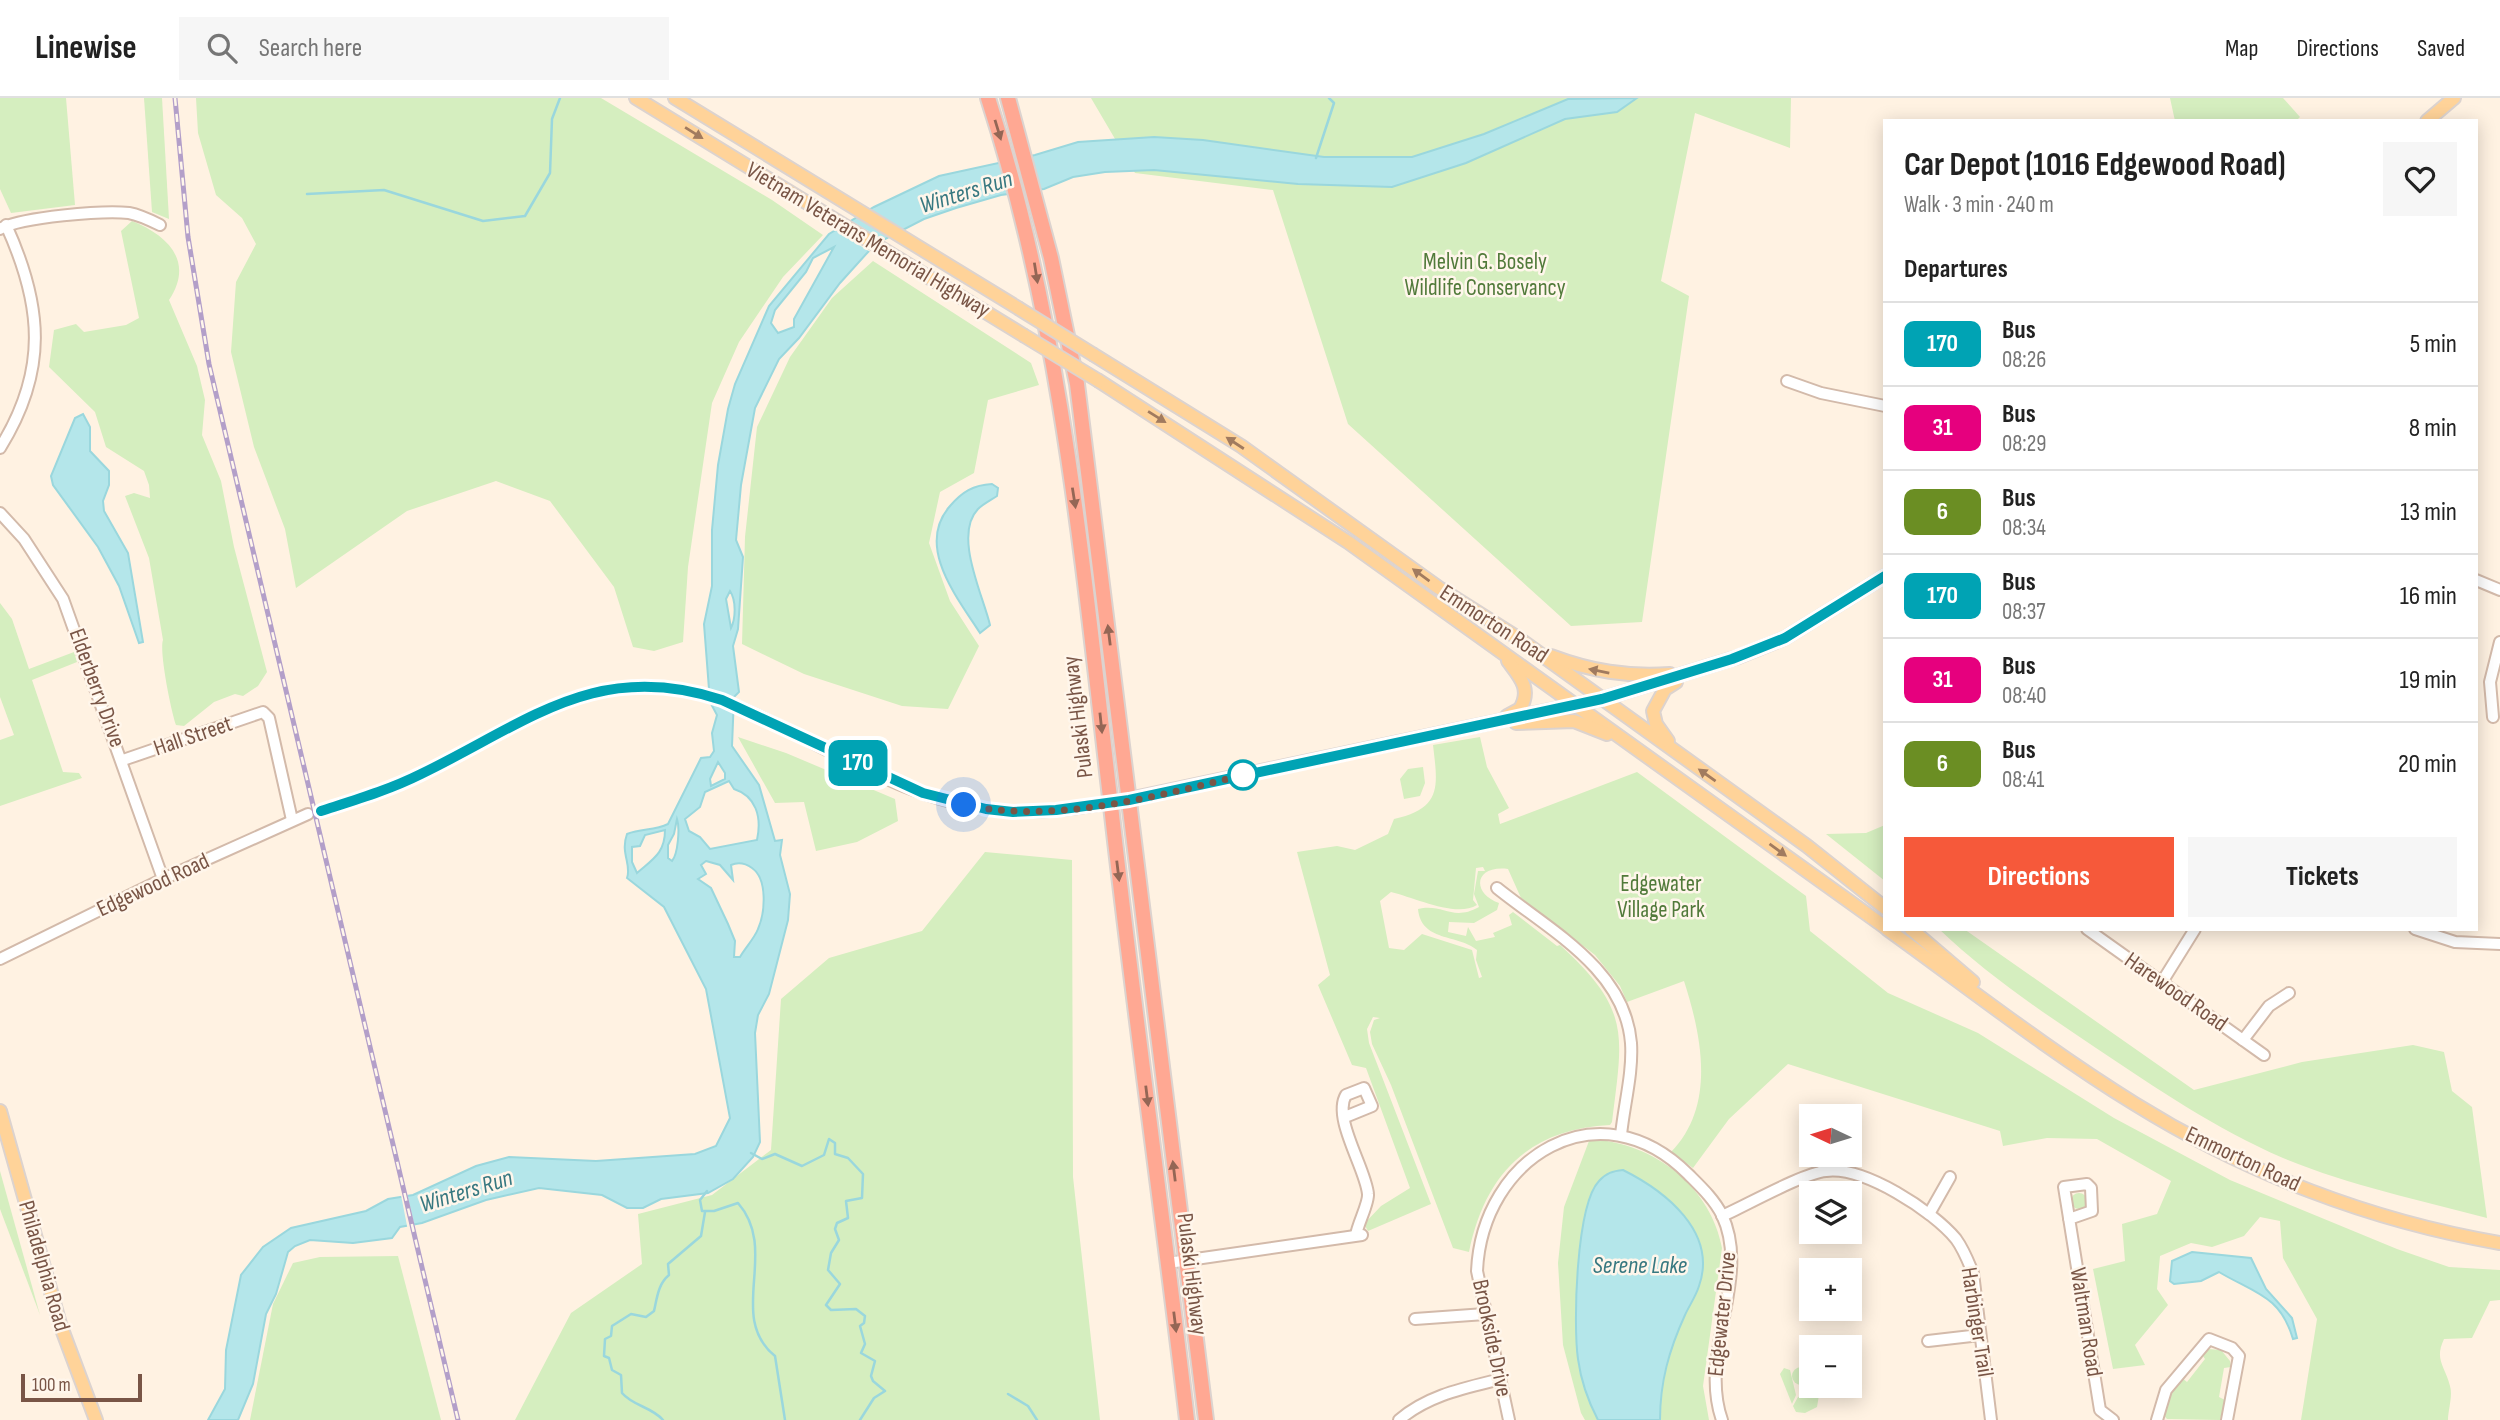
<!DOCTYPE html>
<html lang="en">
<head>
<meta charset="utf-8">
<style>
  :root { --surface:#fff; --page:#f6f6f6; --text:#222; --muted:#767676; --line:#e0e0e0; --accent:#f6593a }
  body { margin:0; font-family:"Sofia Sans Condensed",sans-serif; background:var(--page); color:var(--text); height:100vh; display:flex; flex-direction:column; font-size:26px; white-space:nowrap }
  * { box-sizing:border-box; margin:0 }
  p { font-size:23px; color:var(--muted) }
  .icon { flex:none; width:38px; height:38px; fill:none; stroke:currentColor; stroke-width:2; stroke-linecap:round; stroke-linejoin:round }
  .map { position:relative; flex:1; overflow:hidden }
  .side { position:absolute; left:1883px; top:21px; width:595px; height:812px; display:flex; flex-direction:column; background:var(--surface); border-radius:0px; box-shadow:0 4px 18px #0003 }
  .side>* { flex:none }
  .badge { padding:0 14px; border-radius:10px; font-size:24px; line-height:46px }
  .needle { width:46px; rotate:274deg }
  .controls { position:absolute; left:1799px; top:1006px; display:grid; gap:14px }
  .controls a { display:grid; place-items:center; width:63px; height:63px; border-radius:0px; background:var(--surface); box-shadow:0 4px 18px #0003; font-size:35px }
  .scale { position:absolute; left:21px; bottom:18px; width:121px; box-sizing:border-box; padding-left:7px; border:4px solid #795546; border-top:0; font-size:19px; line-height:24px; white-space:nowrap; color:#795546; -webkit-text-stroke:5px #fff6eb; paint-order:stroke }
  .you { position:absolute; width:35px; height:35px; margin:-18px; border:5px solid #fff; border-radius:50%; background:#1a73e8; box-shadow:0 0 0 10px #1a73e833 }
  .map>.badge { position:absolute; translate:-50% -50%; box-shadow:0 0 0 4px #fff }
  h2 { padding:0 21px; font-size:26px; line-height:63px }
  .round { display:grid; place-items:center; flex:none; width:74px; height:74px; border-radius:0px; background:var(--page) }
  .summary { display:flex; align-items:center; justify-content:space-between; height:119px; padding:0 21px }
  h1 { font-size:33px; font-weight:700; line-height:52px }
  .primary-button { display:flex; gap:14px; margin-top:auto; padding:14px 21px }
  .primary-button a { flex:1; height:80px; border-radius:0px; background:var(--accent); color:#fff; font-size:28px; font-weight:700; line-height:80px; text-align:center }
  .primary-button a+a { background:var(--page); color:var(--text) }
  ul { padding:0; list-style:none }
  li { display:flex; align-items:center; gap:21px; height:84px; padding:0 21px; border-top:2px solid var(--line) }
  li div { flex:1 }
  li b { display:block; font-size:26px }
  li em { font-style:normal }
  li .badge { min-width:77px; font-weight:700; text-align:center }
  header { display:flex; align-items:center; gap:42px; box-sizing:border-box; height:98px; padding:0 35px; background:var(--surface); border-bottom:2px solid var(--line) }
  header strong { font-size:33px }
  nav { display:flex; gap:38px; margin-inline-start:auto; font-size:24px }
  .search { width:490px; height:63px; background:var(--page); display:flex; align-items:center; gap:18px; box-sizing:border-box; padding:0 24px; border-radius:0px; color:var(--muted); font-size:26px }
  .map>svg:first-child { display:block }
  .green { fill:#d5eebf; fill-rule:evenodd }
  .water { fill:#b4e6ea; stroke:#9ad7dd; stroke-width:2; fill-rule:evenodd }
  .pier { fill:#fff2e2 }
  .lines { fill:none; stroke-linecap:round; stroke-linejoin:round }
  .stream { stroke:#9ad7dd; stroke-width:2.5 }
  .minor-casing { stroke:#d3baaa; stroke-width:14 }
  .major-casing { stroke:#dcd3cf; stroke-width:16 }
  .highway-casing { stroke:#dcd3cf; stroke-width:18 }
  .minor { stroke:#fff; stroke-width:10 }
  .major { stroke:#ffd399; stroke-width:12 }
  .highway { stroke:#ffa893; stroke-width:14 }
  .rail-casing { stroke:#b39fc9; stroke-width:5 }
  .rail { stroke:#fff6eb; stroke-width:2.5; stroke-dasharray:8; stroke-linecap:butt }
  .major-bridge-casing { stroke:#dcd3cf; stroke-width:16; stroke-linecap:butt }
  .major-bridge { stroke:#ffd399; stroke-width:12 }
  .oneway { fill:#946655 }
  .oneway2 { fill:#a17b5f }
  .line-casing { stroke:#fff; stroke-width:16 }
  .line { stroke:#00a3b4; stroke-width:10 }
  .walk { stroke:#795546; stroke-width:7; stroke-dasharray:0 12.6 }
  .stop-dot { fill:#fff; stroke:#00a3b4; stroke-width:3.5 }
  .labels { text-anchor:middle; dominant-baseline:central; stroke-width:5; stroke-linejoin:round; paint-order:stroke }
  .street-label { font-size:23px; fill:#795546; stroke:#fff6eb }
  .park-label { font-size:23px; fill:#517a3a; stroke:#fff6eb }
  .water-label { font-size:24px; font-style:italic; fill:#377880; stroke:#fff6eb }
</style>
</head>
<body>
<header>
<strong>Linewise</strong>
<div class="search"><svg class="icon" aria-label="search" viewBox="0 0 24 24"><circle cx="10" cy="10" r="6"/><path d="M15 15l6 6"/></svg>Search here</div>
<nav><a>Map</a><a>Directions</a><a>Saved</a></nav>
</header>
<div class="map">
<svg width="2500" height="1322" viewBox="0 0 2500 1322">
  <rect width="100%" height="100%" fill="#fff2e2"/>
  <g class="green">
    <polygon points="0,0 66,0 75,107 11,115 0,91"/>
    <polygon points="144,0 162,0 169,121 152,114"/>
    <polygon points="196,0 601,0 772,102 823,137 783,179 739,244 712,305 688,469 683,544 654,553 633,549 614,489 550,403 496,383 407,413 296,490 285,431 254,349 231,254 236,184 256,146 242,120 216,97 198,35"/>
    <polygon points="1091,0 1791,0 1790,50 1695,15 1661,183 1689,198 1642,524 1571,528 1348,326 1273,92 1135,75"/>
    <polygon points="2170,0 2283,0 2300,19 2296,23 2175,23"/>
    <path d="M132,123C167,137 195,163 169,202L197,268L205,302L202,337L221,383L234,449L267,574L258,588L243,598L235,596L214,604L184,628L176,627C171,613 159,553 163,542L149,460L125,398L134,395L150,400L149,387L144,373L106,349L95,314L49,269L54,232L76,226L84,234L126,227L139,220L121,133Z"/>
    <polygon points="873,163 1031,265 1039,287 988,302 974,375 940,394 929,445 950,503 979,548 948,611 902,608 804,576 742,546 745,439 757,329 790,259 832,200"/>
    <polygon points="0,505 12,521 29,571 74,554 77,564 32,582 63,674 79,675 82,680 0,708 0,642 14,637 0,599"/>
    <polygon points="738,639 786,655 895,701 898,723 857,744 816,753 804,704 775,705"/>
    <path d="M1480,639L1487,669L1509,710L1498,716L1500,726L1637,674L1806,798L1810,833L1888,895L1978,935L2114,1020L2230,1082L2397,1151L2449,1169L2500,1172V1202L2490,1203L2472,1240L2444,1241C2434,1262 2445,1268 2450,1288C2453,1298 2448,1312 2448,1322H2301L2317,1221L2283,1160L2280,1123L2260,1119L2244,1138L2212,1149L2191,1145L2160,1158L2157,1191L2168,1207L2135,1247L2145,1267L2113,1271L2093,1171L2125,1163L2122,1126L2157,1116L2171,1083L2097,1041L2047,1040L2003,1048L2000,1033L1788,966L1729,1021L1693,1070L1671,1054C1716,1008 1702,939 1684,883L1627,904L1620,888L1595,857L1521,800L1508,771C1473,767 1472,796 1499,805L1497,812L1474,825L1449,824L1448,834L1466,838L1468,829L1476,843L1495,839L1493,835L1512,827L1509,817L1513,814L1557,848L1560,847C1631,912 1623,935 1612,1024L1610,1027C1529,1031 1485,1076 1469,1154L1453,1150L1391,987L1372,946L1370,934L1374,922L1380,920L1373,919L1367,931L1369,945L1431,1106L1368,1133L1364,1126L1381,1108L1410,1090L1366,970L1352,967L1318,887L1330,877L1297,754L1337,748L1355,752L1388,736L1394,721C1442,710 1438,689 1433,647ZM1483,769L1485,773H1478L1474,796L1479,809C1452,824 1443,805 1418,811C1421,844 1458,836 1477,852L1476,862L1482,879L1479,880L1472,852L1422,836L1404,852L1389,850L1380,803L1391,794C1416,800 1456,820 1477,807L1473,802L1476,770Z"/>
    <polygon points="1423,669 1425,685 1420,698 1404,701 1400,681 1408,671"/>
    <polygon points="1885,727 1885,783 1826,736 1866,735"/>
    <polygon points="985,754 1072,762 1073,1079 1100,1322 515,1322 571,1215 642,1166 638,1116 712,1097 771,1052 781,901 829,860 922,833"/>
    <path d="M1939,831H1964L2194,992L2302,964L2413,947L2444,954L2452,993L2472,1009L2487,1120C2419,1102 2348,1087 2283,1060C2216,1031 2156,990 2096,950C2041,913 1987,877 1939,831Z"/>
    <path d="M1600,1042C1659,1049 1711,1091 1722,1150L1703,1288L1709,1322H1585L1581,1315L1563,1247L1558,1165L1564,1109L1589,1043Z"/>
    <polygon points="0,1073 40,1217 0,1111"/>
    <circle cx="2079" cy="1103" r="8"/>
    <polygon points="398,1158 441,1322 250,1322 273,1206 293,1165 320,1159"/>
    <polygon points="2208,1251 2221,1252 2230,1263 2231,1269 2224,1270 2219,1299 2225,1302 2220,1322 2167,1321 2161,1314 2165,1302 2182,1280 2187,1284 2205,1261 2201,1255"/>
    <circle cx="1801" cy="1278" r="9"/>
    <polygon points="1784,1270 1790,1272 1796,1297 1792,1306 1780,1276"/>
    <polygon points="1811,1283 1811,1288 1820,1291 1817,1309 1805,1315 1796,1314 1793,1308 1798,1299 1806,1296 1805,1288"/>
  </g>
  <g class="water">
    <path d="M1637,0L1617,14L1565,21L1466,65L1392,89L1298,86L1154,72L1105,74L1073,79L1044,91L1001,97L956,110L924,121L885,141L868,154L840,185L799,240L779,261L755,310L741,387L736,442L743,459L738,531L733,548L739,594L734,599L732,648L759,687L775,743L782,742L780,757L790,796L788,822L769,896L758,917L755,935L760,1044L753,1059L733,1081L708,1095L661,1101L643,1110H627L602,1097L539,1090L486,1102L422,1125L400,1129L392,1140L353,1145L310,1142L295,1148L288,1154L276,1196L266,1216L253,1286L238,1322H208L225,1291L226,1252L241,1177L263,1149L291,1130L366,1113L388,1101L413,1097L476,1068L509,1059L596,1063L695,1056L716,1048L730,1020L706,891L664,809L627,780C632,767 620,755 627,736C642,730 654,733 668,726L701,660L710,659L714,653L712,635L717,617L710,604L704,526L712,488V432L718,367L728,311L735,286L769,208L829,136L874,109L939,78L1035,57L1078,44L1154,39L1203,42L1324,59H1412L1484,36L1568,1ZM834,149L794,221V229L778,235L771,225L775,212L806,174L813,160ZM730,493C736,502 736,520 731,530L726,501ZM718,664L725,675V681L711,688L710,681ZM729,683L734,691C756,698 762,719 757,742L710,751L700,739L689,733L685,721L700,709L705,694ZM677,721C680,730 678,756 672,763L668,760V747L674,736ZM665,732C665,755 653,761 637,775L632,764V749L640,748L645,737ZM706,763L720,767L733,782L731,767C738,764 745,765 752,770C768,781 765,815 758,831C754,841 745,850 740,859H734L735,843L728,826L711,790L698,781L706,776L701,767Z"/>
    <polygon points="83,316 90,329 90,353 109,373 109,387 103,403 104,413 128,455 143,544 139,545 119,488 98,449 53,387 51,378 75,320"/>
    <path d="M992,386L998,390L997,398C991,402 983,406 978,411C953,437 983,497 990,527L980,535C957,499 915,448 950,408C962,394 973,387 992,386Z"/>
    <path d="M1623,1072C1665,1093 1718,1134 1699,1188C1696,1198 1689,1208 1685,1217C1669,1252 1660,1284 1660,1322H1598C1588,1303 1581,1283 1578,1261C1573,1227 1576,1107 1599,1083C1606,1075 1613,1073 1623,1072Z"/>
    <path d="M2192,1154L2251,1160L2266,1191L2292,1220L2297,1240L2293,1241C2280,1197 2254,1195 2219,1174L2201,1183L2174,1186L2170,1183L2172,1163Z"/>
  </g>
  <g class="pier">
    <polygon points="1031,57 1041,95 1008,100 999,65"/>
    <polygon points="848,121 887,144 872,155 832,130"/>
    <polygon points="407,1096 415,1130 408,1133 401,1097"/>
  </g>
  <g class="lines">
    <g class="stream">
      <polyline points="1316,60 1334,5 1329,0"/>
      <polyline points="307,96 384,92 483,123 525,118 550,75 552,21 560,0"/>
      <polyline points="751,1055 762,1061 775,1056 802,1068 824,1057 829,1041 835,1045 835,1056 848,1060 863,1076 862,1100 846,1103 848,1120 837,1125 835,1131 839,1142 831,1155 828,1172 840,1186 826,1207 831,1212 856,1211 865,1218 864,1225 860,1228 865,1246 861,1255 875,1263 871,1278 873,1283 885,1293 874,1300 860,1322"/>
      <path d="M707,1093L700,1102L702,1113H714L738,1105C780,1153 726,1218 775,1258L785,1322"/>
      <polyline points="1008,1296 1028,1308 1037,1322"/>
      <path d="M663,1322C652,1309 633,1308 622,1295L621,1277L612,1272L609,1260L604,1258L605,1241L611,1238L612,1228L631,1216L646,1219L654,1213C657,1200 658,1186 669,1177L668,1166L701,1138L705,1114"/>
    </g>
    <g class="minor-casing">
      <g id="minor">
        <path d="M0,131C21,119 105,112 129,115C140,117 150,122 160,127"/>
        <polyline points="1787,283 1821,295 1885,308"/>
        <path d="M0,350C48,273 43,208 6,127"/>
        <polyline points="0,415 24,441 63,501 163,781"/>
        <polyline points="2476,482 2500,492"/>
        <polyline points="2493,619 2490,584 2500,544"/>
        <polyline points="123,662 263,614 269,620 292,722"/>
        <path d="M321,713C355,702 389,692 421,676C525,626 599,559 722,602C817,639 909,711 1015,714C1047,715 1079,710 1110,705"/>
        <path d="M1497,790C1549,832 1625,871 1631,945C1633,975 1624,1007 1621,1037"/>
        <polyline points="2087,831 2264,957"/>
        <polyline points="2415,831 2455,844 2500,846"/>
        <polyline points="0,861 163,781 308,716"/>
        <polyline points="2162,884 2195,831"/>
        <polyline points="2243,942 2269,908 2289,895"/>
        <path d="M1345,1019L1372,1008L1364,990L1346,997C1332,1020 1366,1071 1368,1096C1369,1105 1358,1125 1356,1137"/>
        <polyline points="1822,1057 1824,1073"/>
        <polyline points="1929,1116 1950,1079"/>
        <path d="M1722,1118C1745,1108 1803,1075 1826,1073C1864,1068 1933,1113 1956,1141C1964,1152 1968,1163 1973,1175L1991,1322"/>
        <polyline points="2069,1121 2092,1113 2091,1090 2087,1086 2064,1089 2100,1312 2113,1322"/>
        <polyline points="1168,1165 1362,1137"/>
        <polyline points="1415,1221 1485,1216"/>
        <polyline points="1928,1243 1980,1237"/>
        <path d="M1399,1322C1428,1297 1465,1290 1501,1281"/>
        <path d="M1509,1322L1477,1173C1482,1059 1599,987 1688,1076C1701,1089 1714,1101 1722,1117C1752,1180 1698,1254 1722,1322"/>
        <polyline points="2157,1322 2166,1292 2209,1241 2232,1250 2239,1258 2227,1322"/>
      </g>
    </g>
    <g class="major-casing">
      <g id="major">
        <polyline points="636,0 1023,237"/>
        <polyline points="675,0 1018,210"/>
        <polyline points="2427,23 2454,0"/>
        <polyline points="1094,257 1241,348 1439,490 1518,540 1807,748 1885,810"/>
        <polyline points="1099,283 1348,444 1885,829"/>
        <path d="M1551,558C1591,573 1627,579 1670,576"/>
        <path d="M1507,618L1520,611C1532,591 1520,579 1508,563"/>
        <polyline points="1516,625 1574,623 1607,636"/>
        <polyline points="1668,643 1656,626 1653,613 1665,591 1676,584"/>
        <polyline points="1110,705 1602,601 1738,559 1785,540 1885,478"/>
        <path d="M1887,831C1969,890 2049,953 2135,1006C2246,1075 2371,1123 2500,1145"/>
        <polyline points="1911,831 1973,884"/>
        <polyline points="0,1013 60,1226 96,1322"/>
      </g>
    </g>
    <g class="highway-casing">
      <g id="highway">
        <path d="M988,0C1062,229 1083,470 1111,708C1134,913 1163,1117 1187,1322"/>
        <polyline points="1008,0 1051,160 1077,286 1206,1322"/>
      </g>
    </g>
    <use href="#minor" class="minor"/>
    <use href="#major" class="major"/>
    <use href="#highway" class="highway"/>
    <g class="rail-casing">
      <polyline id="rail" points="175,0 188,139 209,266 458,1322"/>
    </g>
    <use href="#rail" class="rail"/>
    <g class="major-bridge-casing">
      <g id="major-bridge">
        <polyline points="1018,210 1094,257"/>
        <polyline points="1023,237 1099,283"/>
      </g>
    </g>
    <use href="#major-bridge" class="major-bridge"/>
  </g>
  <defs><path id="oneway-solid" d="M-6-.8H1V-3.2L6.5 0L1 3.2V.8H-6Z" transform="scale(1.75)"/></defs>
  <g class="oneway">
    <use href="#oneway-solid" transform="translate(998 32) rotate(73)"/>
    <use href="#oneway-solid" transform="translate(1036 175) rotate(81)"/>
    <use href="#oneway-solid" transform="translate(1074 400) rotate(81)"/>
    <use href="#oneway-solid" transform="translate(1109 537) rotate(-97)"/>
    <use href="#oneway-solid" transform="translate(1101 625) rotate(84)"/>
    <use href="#oneway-solid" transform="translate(1118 773) rotate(83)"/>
    <use href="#oneway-solid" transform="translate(1147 998) rotate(83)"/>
    <use href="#oneway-solid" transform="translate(1174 1073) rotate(-97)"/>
    <use href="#oneway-solid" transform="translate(1175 1224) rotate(83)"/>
  </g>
  <g class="oneway2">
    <use href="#oneway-solid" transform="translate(694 35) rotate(32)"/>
    <use href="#oneway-solid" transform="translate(1157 319) rotate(32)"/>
    <use href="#oneway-solid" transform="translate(1235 345) rotate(-147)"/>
    <use href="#oneway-solid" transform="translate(1421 477) rotate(-144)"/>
    <use href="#oneway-solid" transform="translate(1599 573) rotate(-169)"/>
    <use href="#oneway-solid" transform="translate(1707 677) rotate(-145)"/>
    <use href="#oneway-solid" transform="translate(1778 752) rotate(36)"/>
  </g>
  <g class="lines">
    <g class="line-casing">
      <path id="line" d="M321,713C355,702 389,692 421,676C527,625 597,560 722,602L923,695L986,711L1013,714L1056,712L1129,702L1602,601L1732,561L1785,540L1885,478"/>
    </g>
    <use href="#line" class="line"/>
    <path class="walk" d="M964,707C1055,726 1154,699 1243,677"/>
  </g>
  <circle class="stop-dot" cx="1243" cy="677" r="14"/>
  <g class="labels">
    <g class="street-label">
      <text transform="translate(868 142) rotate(31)">Vietnam Veterans Memorial Highway</text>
      <text transform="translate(1494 526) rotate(33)">Emmorton Road</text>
      <text transform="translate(97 590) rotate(70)">Elderberry Drive</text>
      <text transform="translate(1078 619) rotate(-97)">Pulaski Highway</text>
      <text transform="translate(193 638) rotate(-19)">Hall Street</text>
      <text transform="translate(153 787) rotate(-25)">Edgewood Road</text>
      <text transform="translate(2176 894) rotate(35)">Harewood Road</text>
      <text transform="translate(2243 1061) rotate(25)">Emmorton Road</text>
      <text transform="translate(44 1168) rotate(74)">Philadelphia Road</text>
      <text transform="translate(1192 1176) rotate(83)">Pulaski Highway</text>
      <text transform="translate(1722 1216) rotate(-84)">Edgewater Drive</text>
      <text transform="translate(1977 1224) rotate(81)">Harbinger Trail</text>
      <text transform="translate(2086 1224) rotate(81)">Waltman Road</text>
      <text transform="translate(1492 1240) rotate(78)">Brookside Drive</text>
    </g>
    <g class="park-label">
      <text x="1485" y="164">Melvin G. Bosely<tspan x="1485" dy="26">Wildlife Conservancy</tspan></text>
      <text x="1661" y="786">Edgewater<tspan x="1661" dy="26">Village Park</tspan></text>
    </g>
    <g class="water-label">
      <text transform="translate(966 94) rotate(-17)">Winters Run</text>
      <text transform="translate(466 1093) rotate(-17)">Winters Run</text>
      <text x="1640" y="1167">Serene Lake</text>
    </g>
  </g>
</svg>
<div class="controls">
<a><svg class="needle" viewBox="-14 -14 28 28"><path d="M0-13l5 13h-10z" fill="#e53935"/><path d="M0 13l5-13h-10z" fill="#767676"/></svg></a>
<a><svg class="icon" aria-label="layers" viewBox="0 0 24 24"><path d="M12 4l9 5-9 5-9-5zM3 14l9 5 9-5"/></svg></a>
<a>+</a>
<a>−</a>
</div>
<div class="scale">100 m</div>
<div class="you" style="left:964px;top:707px"></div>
<b class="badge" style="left:858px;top:665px;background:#00a3b4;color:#fff">170</b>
<section class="side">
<div class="summary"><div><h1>Car Depot (1016 Edgewood Road)</h1><p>Walk · 3 min · 240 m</p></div><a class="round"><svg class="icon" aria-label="heart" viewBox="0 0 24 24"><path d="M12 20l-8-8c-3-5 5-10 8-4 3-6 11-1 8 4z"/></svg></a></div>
<h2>Departures</h2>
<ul>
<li><span class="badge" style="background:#00a3b4;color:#fff">170</span><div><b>Bus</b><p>08:26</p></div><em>5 min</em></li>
<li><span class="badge" style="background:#e6007e;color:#fff">31</span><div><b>Bus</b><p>08:29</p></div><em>8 min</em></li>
<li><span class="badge" style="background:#6b8e23;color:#fff">6</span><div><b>Bus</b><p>08:34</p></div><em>13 min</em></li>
<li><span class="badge" style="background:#00a3b4;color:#fff">170</span><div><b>Bus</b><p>08:37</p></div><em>16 min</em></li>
<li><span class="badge" style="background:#e6007e;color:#fff">31</span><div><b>Bus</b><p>08:40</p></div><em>19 min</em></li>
<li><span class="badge" style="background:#6b8e23;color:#fff">6</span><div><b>Bus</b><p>08:41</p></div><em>20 min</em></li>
</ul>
<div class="primary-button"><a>Directions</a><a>Tickets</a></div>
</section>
</div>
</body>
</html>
